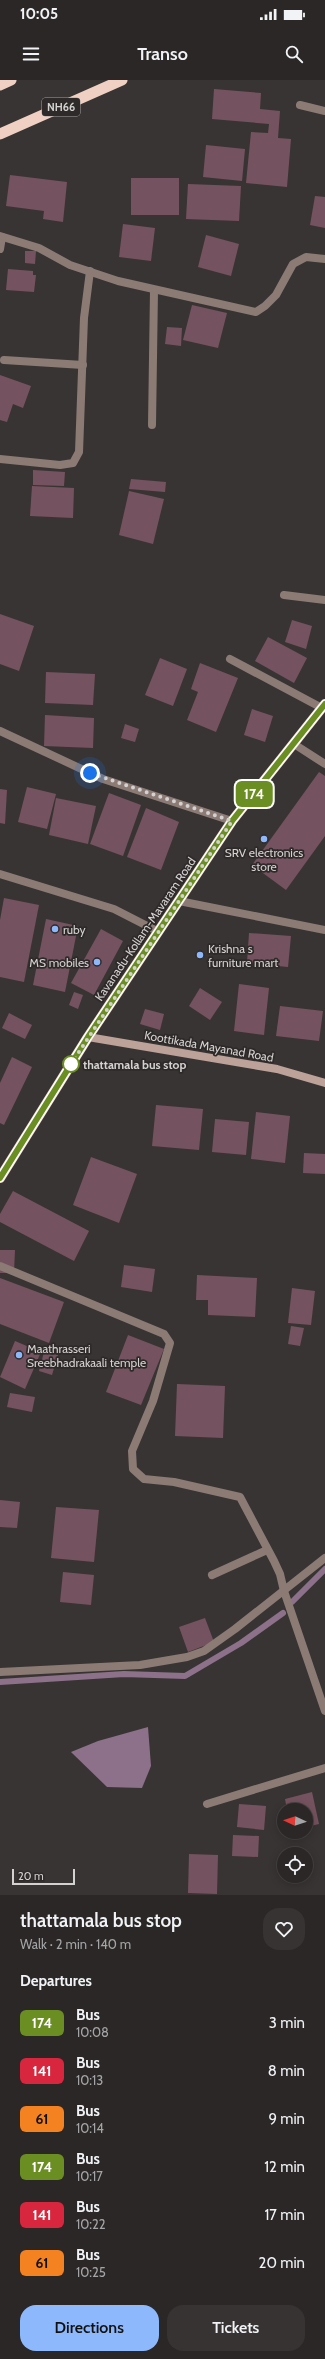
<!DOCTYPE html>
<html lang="en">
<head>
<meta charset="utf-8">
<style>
  :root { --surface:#2a2726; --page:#363332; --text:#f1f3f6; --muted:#a5a5a7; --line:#464443; --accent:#8db9fc }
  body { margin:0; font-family:Cabin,sans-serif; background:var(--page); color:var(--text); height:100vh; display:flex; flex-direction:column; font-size:15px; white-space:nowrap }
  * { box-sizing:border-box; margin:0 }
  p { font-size:13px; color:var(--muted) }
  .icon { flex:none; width:22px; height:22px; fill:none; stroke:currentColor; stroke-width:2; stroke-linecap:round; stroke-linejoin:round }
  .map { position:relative; height:1815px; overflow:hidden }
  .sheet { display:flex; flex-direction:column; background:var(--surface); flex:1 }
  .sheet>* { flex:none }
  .badge { padding:0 8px; border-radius:6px; font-size:14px; line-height:26px }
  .needle { width:26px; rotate:274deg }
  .fabs { position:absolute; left:277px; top:1723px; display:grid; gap:8px }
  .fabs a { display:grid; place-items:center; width:36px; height:36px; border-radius:50%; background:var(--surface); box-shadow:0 2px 10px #0003,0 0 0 1px var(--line); font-size:20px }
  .scale { position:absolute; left:12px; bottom:10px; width:63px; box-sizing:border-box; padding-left:4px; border:2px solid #d4d1d1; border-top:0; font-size:11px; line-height:14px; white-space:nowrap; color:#d4d1d1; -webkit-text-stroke:3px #2e2a29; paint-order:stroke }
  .you { position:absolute; width:20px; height:20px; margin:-10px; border:3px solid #fff; border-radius:50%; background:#1a73e8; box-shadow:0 0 0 6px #1a73e833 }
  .map>.badge { position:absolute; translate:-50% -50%; box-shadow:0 0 0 2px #fff }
  h2 { padding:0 20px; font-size:15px; line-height:36px }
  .round { display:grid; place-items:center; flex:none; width:42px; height:42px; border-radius:16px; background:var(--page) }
  .overview { display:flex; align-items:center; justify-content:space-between; height:68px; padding:0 20px }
  h1 { font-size:19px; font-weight:600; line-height:30px }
  .action { display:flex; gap:8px; margin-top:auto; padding:8px 20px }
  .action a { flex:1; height:46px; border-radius:16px; background:var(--accent); color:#111; font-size:16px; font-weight:600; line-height:46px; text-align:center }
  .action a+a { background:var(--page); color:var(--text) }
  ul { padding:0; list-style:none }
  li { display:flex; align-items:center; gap:12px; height:48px; padding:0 20px }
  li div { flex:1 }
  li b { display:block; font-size:15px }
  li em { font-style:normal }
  li .badge { min-width:44px; font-weight:700; text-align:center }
  .status { display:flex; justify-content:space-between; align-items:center; height:28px; padding:0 20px; background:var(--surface); direction:ltr }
  .status svg { height:11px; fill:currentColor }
  header { display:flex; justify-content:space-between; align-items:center; height:52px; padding:0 20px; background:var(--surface); font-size:18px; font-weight:600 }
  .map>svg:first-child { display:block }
  .water { fill:#8d7089 }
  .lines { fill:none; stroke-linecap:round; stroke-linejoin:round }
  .stream { stroke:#8d7089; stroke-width:6 }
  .building { fill:#75525f }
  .service { stroke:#8b7b74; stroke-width:8 }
  .minor { stroke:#8b7b74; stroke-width:8 }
  .secondary { stroke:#bca298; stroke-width:8 }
  .primary { stroke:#e2c1b3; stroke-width:10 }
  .trunk { stroke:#f0d0c2; stroke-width:11 }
  .line-casing { stroke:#fff; stroke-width:9 }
  .line { stroke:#6b8e23; stroke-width:6 }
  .walk { stroke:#d4d1d1; stroke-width:4; stroke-dasharray:0 7.2 }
  .poi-dot { fill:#8db9fc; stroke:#2e2a29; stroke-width:1.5 }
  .stop-dot { fill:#fff; stroke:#6b8e23; stroke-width:2 }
  .labels { text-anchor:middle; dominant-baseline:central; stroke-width:3.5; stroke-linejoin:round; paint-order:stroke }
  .shield { fill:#2e2a29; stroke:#a29f9f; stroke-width:1 }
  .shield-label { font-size:11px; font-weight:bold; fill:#d4d1d1 }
  .poi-label { font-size:12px; fill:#d4d1d1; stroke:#2e2a29; text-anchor:start }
  .street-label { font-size:12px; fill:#d4d1d1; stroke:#2e2a29 }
  .stop-label { font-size:12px; font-weight:bold; fill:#d4d1d1; stroke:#2e2a29; text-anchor:start }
</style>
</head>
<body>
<div class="status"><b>10:05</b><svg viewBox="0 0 49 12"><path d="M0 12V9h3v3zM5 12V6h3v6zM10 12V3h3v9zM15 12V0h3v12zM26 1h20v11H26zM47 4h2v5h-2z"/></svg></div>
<header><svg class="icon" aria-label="menu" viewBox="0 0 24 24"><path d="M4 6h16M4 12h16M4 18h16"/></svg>Transo<svg class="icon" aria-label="search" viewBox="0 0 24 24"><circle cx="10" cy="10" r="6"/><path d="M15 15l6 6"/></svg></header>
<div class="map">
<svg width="325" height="1815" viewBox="0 0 325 1815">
  <rect width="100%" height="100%" fill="#383433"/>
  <polygon class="water" points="148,1647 151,1686 142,1708 107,1707 71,1672 98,1661"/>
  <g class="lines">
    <g class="stream">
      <polyline points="292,1522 325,1489"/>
      <polyline points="0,1602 124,1594 185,1596 241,1563 283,1533"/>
    </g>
  </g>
  <g class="building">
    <polygon points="214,9 261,13 260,29 280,31 278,58 291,59 287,107 246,103 251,52 268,53 269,44 212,39"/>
    <polygon points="206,65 245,69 242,101 203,97"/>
    <polygon points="10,95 67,102 63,142 43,139 44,131 6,126"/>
    <rect x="131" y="98" width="48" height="37"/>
    <polygon points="188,104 241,106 239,141 186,139"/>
    <polygon points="315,116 325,117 325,148 310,145"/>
    <polygon points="123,144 155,148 151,181 119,177"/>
    <polygon points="206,155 239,164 231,196 198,187"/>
    <polygon points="25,171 36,171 35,184 25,183"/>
    <polygon points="8,189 33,191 33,195 36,195 34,212 6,210"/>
    <polygon points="192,225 227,233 218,268 183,260"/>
    <polygon points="167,247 182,248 181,266 165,264"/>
    <polygon points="0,295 31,306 23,328 13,324 7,342 0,340"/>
    <polygon points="33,390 65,392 64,406 33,405"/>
    <polygon points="131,399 166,402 165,412 129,409"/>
    <polygon points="32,406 74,408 73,438 30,436"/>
    <polygon points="129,411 164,419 153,464 119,455"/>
    <polygon points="0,534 34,546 19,591 0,584"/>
    <polygon points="292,540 312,546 306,569 285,562"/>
    <polygon points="268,557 307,578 294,603 255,581"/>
    <polygon points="160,578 187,589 173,626 145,615"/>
    <polygon points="200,583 238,598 216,652 187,640 198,612 191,609"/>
    <polygon points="46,592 95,594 93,625 45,623"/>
    <polygon points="252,629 273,636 265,662 244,655"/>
    <polygon points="45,635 94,638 93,668 44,666"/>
    <polygon points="125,644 139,649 135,662 121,658"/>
    <polygon points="319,692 325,696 325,756 286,810 252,785"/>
    <polygon points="27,707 56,714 47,749 18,742"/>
    <polygon points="0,709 7,710 5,744 0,743"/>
    <polygon points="109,713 141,725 123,776 90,764"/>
    <polygon points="56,718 96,726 88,764 49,755"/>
    <polygon points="146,728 179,742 161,790 127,777"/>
    <polygon points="4,818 39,825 24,902 0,897 0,840"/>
    <polygon points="46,839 78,846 65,912 33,905"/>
    <polygon points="101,849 123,861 94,915 71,903"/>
    <polygon points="249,853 291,856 288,887 247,883"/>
    <polygon points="239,904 269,908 264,955 234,951"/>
    <polygon points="200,908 222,922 210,940 189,926"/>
    <polygon points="74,912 83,915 78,929 69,925"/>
    <polygon points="280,926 323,931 319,961 276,956"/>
    <polygon points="145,929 164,934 160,950 140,944"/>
    <polygon points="9,933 32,945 25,959 2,948"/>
    <polygon points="12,977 32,987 4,1045 0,1043 0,1003"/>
    <polygon points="156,1025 203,1029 199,1070 152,1066"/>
    <polygon points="256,1032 290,1036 285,1083 251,1079"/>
    <polygon points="215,1039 249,1042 246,1075 212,1072"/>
    <polygon points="304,1073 325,1074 325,1094 303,1093"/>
    <polygon points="91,1077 137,1094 119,1143 73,1125"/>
    <polygon points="13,1111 89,1151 74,1181 0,1142 0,1134"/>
    <polygon points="0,1170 15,1170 14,1193 0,1193"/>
    <polygon points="124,1185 155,1189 152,1212 121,1207"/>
    <polygon points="197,1195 257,1198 255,1237 208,1235 208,1220 196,1220"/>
    <polygon points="0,1198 64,1222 49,1263 0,1244"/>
    <polygon points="292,1208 315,1211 311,1245 288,1243"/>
    <polygon points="291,1246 304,1248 300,1266 288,1264"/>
    <polygon points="128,1255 164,1269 141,1325 106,1312"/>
    <polygon points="15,1261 41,1272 25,1309 0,1297"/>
    <polygon points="44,1272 58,1275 52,1295 39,1291"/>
    <polygon points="177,1304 225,1306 223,1358 175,1356"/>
    <polygon points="10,1313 35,1317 32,1332 7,1327"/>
    <polygon points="0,1420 20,1422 17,1448 0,1447"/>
    <polygon points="56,1427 99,1430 94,1482 51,1478"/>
    <polygon points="63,1492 94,1495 91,1525 60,1522"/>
    <polygon points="205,1538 214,1562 188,1572 179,1547"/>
    <polygon points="312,1712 319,1744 306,1747 306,1730 287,1730 285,1719"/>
    <polygon points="239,1724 266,1726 264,1750 237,1747"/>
    <polygon points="284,1737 284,1751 283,1751 281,1738"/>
    <polygon points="233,1755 259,1756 258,1777 232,1776"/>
    <polygon points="189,1774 218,1775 217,1814 188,1813"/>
  </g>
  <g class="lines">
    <g class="service">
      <polyline points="152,345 154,210"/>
      <polyline points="0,379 60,385 73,383 79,372 84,238 90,191"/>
    </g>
    <g class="minor">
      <polyline points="300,25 325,31"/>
      <polyline points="0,156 39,168 70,185 118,201 256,232 265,226 276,215 293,184 306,177 325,179"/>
      <polyline points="0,169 2,157"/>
      <polyline points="4,280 83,285"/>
      <polyline points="284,515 325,520"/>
      <polyline points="230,579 322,628"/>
      <polyline points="0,651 103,699 232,741"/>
      <polyline points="294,664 325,684"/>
      <polyline points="0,794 114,829 159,852"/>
      <polyline points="179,821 325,850"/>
      <polyline points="0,1186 164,1254 170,1263 153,1321 132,1371 133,1389 144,1399 174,1402 240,1417 274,1481 280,1494 284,1511 325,1631"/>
      <polyline points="212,1495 267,1470"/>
      <polyline points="0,1592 140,1585 187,1577 204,1571 235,1549 325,1478"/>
      <polyline points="207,1724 325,1688"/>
    </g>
    <polyline class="secondary" points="88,957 277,989 325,1003"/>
    <polyline class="primary" points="0,1098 88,957 232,741 325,624"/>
    <g class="trunk">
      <polyline points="0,5 11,0"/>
      <polyline points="0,54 122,0"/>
    </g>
  </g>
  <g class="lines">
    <g class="line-casing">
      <polyline id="line" points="0,1098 88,957 232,741 325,624"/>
    </g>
    <use href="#line" class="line"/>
    <polyline class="walk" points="71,984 232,741 90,693"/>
  </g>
  <g class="poi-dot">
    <circle cx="264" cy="759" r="4"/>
    <circle cx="55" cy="849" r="4"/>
    <circle cx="200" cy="875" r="4"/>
    <circle cx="97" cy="882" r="4"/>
    <circle cx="19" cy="1275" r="4"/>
  </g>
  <circle class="stop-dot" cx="71" cy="984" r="8"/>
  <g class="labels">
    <rect class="shield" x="42" y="18" width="38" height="18" rx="3"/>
    <g class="shield-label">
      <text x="61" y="27">NH66</text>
    </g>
    <g class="poi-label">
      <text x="264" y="772" text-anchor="middle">SRV electronics<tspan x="264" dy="14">store</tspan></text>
      <text x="63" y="849">ruby</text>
      <text x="208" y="868">Krishna s<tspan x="208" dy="14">furniture mart</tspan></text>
      <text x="89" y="882" text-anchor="end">MS mobiles</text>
      <text x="27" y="1268">Maathrasseri<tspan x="27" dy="14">Sreebhadrakaali temple</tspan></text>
    </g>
    <g class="street-label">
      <text transform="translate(145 849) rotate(-56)">Kavanadu-Kollam-Mavaram Road</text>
      <text transform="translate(209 966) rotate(10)">Koottikada Mayanad Road</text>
    </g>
    <g class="stop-label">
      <text x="83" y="984">thattamala bus stop</text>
    </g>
  </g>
</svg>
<div class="fabs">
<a><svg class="needle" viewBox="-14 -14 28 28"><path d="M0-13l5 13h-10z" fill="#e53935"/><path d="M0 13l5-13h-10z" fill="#a5a5a7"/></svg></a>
<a><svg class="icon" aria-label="locate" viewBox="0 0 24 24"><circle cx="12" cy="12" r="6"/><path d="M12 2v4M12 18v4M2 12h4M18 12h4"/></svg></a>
</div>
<div class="scale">20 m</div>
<div class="you" style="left:90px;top:693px"></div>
<b class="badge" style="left:254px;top:714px;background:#6b8e23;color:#fff">174</b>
</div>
<section class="sheet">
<div class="overview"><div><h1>thattamala bus stop</h1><p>Walk · 2 min · 140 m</p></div><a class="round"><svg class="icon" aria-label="heart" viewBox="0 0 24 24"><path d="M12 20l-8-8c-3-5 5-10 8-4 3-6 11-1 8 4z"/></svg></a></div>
<h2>Departures</h2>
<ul>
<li><span class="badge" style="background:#6b8e23;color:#fff">174</span><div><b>Bus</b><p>10:08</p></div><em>3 min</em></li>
<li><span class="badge" style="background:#d7263d;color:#fff">141</span><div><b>Bus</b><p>10:13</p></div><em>8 min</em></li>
<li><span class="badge" style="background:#f58220;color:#111">61</span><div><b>Bus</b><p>10:14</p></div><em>9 min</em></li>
<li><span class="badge" style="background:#6b8e23;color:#fff">174</span><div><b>Bus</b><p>10:17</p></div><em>12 min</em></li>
<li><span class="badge" style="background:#d7263d;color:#fff">141</span><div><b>Bus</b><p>10:22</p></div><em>17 min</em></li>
<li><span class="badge" style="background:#f58220;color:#111">61</span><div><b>Bus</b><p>10:25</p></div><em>20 min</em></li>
</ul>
<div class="action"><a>Directions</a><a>Tickets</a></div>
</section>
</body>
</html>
